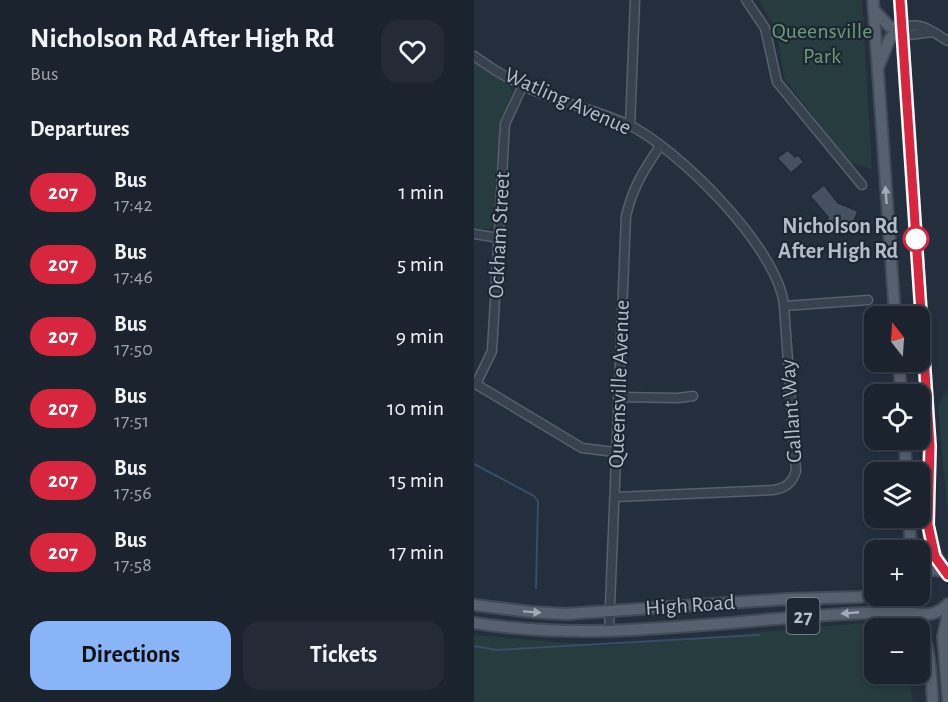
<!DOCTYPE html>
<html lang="en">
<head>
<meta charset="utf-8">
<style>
  :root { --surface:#1b232e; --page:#242b36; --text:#f1f3f6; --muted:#a0a4aa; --line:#39404a; --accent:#8ab4f8 }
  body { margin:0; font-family:"Alegreya Sans",sans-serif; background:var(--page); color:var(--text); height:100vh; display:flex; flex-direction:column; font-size:22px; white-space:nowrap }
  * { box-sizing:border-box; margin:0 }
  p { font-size:20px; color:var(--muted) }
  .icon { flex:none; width:33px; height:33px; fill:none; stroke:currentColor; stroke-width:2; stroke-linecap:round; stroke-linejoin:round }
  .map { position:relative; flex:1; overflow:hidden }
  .details { display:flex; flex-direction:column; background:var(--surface); width:474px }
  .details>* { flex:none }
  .badge { padding:0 12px; border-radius:20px; font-size:21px; line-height:39px }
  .needle { width:39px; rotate:343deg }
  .tools { position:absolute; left:390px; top:306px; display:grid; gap:12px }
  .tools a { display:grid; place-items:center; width:66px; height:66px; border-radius:12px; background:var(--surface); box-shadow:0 3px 9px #0003,0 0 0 2px var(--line); font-size:30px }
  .map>.badge { position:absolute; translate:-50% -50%; box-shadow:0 0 0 3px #fff }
  h2 { padding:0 30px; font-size:22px; line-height:54px }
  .round { display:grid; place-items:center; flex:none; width:63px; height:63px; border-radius:18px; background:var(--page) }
  .summary { display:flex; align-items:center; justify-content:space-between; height:102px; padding:0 30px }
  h1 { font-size:28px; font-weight:700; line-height:45px }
  .cta { display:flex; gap:12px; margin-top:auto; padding:12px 30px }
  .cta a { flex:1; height:69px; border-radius:18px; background:var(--accent); color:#111; font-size:24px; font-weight:700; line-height:69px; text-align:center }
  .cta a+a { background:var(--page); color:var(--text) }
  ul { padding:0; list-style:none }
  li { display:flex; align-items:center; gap:18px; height:72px; padding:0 30px }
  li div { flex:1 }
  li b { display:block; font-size:22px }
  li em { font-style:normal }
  li .badge { min-width:66px; font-weight:700; text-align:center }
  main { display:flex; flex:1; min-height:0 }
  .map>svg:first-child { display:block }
  .green { fill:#263c3f }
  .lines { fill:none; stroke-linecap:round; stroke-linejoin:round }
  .stream { stroke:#394c67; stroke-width:2 }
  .building { fill:#455162; stroke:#1f2835; stroke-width:1.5 }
  .minor-casing { stroke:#565f6c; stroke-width:11 }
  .major-casing { stroke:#414a57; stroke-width:14 }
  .minor { stroke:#38414e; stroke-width:8 }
  .major { stroke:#56606e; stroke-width:10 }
  .oneway { fill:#a1aab7 }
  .line-casing { stroke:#fff; stroke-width:14 }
  .line { stroke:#d7263d; stroke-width:9 }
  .stop-dot { fill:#fff; stroke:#d7263d; stroke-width:3 }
  .labels { text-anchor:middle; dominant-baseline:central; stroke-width:4.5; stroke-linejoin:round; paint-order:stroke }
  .shield { fill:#1d2633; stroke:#878f9c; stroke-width:1.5 }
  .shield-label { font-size:21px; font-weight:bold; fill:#b4bcc9 }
  .park-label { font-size:22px; fill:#6b9a76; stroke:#1d2633 }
  .street-label { font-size:22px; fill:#b4bcc9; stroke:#1d2633 }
  .stop-label { font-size:22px; font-weight:bold; fill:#b4bcc9; stroke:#1d2633; text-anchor:end }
</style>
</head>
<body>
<main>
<section class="details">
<div class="summary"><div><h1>Nicholson Rd After High Rd</h1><p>Bus</p></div><a class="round"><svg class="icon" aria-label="heart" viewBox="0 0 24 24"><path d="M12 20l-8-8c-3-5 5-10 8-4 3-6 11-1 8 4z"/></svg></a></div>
<h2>Departures</h2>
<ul>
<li><span class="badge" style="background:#d7263d;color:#fff">207</span><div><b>Bus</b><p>17:42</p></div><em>1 min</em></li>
<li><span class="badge" style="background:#d7263d;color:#fff">207</span><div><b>Bus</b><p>17:46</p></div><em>5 min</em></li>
<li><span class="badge" style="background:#d7263d;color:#fff">207</span><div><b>Bus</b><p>17:50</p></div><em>9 min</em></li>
<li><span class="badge" style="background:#d7263d;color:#fff">207</span><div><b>Bus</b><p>17:51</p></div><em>10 min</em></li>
<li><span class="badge" style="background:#d7263d;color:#fff">207</span><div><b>Bus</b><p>17:56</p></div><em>15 min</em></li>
<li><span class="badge" style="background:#d7263d;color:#fff">207</span><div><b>Bus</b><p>17:58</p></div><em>17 min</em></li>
</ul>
<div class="cta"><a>Directions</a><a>Tickets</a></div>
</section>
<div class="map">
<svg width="474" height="702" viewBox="0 0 474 702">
  <rect width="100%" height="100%" fill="#242f3e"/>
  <g class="green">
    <polygon points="284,0 388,0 398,169 375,163 310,78 302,28"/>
    <polygon points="0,61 33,82 39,91 27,122 22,221 16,229 0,229"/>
    <polygon points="474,387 474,521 464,406"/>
    <polygon points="414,621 422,628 400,628 400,674 435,674 439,702 0,702 0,635 128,646"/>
  </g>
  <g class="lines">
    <g class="stream">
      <polyline points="0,464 60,496 64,501 62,588"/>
      <polyline points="0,646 23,650 285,635"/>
    </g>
  </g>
  <g class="building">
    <polygon points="314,150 321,157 324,155 330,162 317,173 303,158"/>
    <polygon points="350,185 364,203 384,211 377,229 365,222 360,232 349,228 354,217 336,196"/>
  </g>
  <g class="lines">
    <g class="minor-casing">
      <g id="minor">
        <polyline points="272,0 291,28 303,82 388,185"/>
        <path d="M459,32L435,35L427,29C446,19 458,32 474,41"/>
        <path d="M0,56C19,70 42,83 63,92C93,104 124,111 153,124C204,148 305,249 310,306L394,300"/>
        <polyline points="156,126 161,0"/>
        <polyline points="0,234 25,238"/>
        <polyline points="0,383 108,448 141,452"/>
        <polyline points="2,384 18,351 31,124 49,85"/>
        <polyline points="144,397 204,398 219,396"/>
        <path d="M142,497L299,490C312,488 318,483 322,471L310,306"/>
        <path d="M135,630L152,216C159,187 169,171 186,146"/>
      </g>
    </g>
    <g class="major-casing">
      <g id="major">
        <polyline points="399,0 421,316"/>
        <polyline points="426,0 456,446 454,525 457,547 474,575"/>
        <polyline points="400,10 415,26 427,29"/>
        <polyline points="405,65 416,38 427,29"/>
        <polyline points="425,362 427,394"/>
        <polyline points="431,440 432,472"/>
        <polyline points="435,518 437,550"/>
        <polyline points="446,569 470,571"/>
        <path d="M427,596C429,609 442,619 448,632C457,653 457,679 459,702"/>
        <polyline points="0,605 57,612 92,614 313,599 386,597 400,594"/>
        <path d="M436,612C451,616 462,616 474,604"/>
        <polyline points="474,613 469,637 474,700"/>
        <path d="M0,623C144,646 290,612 435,612"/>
      </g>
    </g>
    <use href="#minor" class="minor"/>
    <use href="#major" class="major"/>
  </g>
  <defs><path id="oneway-solid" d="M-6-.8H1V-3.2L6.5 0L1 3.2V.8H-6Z" transform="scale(1.5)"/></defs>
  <g class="oneway">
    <use href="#oneway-solid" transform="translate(412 195) rotate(-94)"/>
    <use href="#oneway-solid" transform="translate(58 612) rotate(4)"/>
    <use href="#oneway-solid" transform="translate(376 613) rotate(175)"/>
  </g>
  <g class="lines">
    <g class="line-casing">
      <polyline id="line" points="426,0 456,446 454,525 461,557 474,575"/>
    </g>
    <use href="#line" class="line"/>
  </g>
  <circle class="stop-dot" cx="442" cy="239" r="12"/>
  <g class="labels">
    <rect class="shield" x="312.5" y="598" width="33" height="36" rx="4.5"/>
    <g class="shield-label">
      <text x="329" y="616">27</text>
    </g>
    <g class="park-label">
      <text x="348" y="31">Queensville<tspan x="348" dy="25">Park</tspan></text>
    </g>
    <g class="street-label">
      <text transform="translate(94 101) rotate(24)">Watling Avenue</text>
      <text transform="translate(25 235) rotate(-87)">Ockham Street</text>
      <text transform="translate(145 384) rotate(-88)">Queensville Avenue</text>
      <text transform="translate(317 411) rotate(-94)">Gallant Way</text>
      <text transform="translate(216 605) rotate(-4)">High Road</text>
    </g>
    <g class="stop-label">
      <text x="424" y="226">Nicholson Rd<tspan x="424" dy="25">After High Rd</tspan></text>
    </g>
  </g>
</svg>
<div class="tools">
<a><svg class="needle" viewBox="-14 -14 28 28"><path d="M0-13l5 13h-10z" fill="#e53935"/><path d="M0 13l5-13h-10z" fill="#a0a4aa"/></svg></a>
<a><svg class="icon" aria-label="locate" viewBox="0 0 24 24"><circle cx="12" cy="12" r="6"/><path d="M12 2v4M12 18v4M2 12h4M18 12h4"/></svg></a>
<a><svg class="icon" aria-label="layers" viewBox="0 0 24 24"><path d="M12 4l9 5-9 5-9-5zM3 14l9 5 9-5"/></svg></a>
<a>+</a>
<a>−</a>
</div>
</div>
</main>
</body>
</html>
